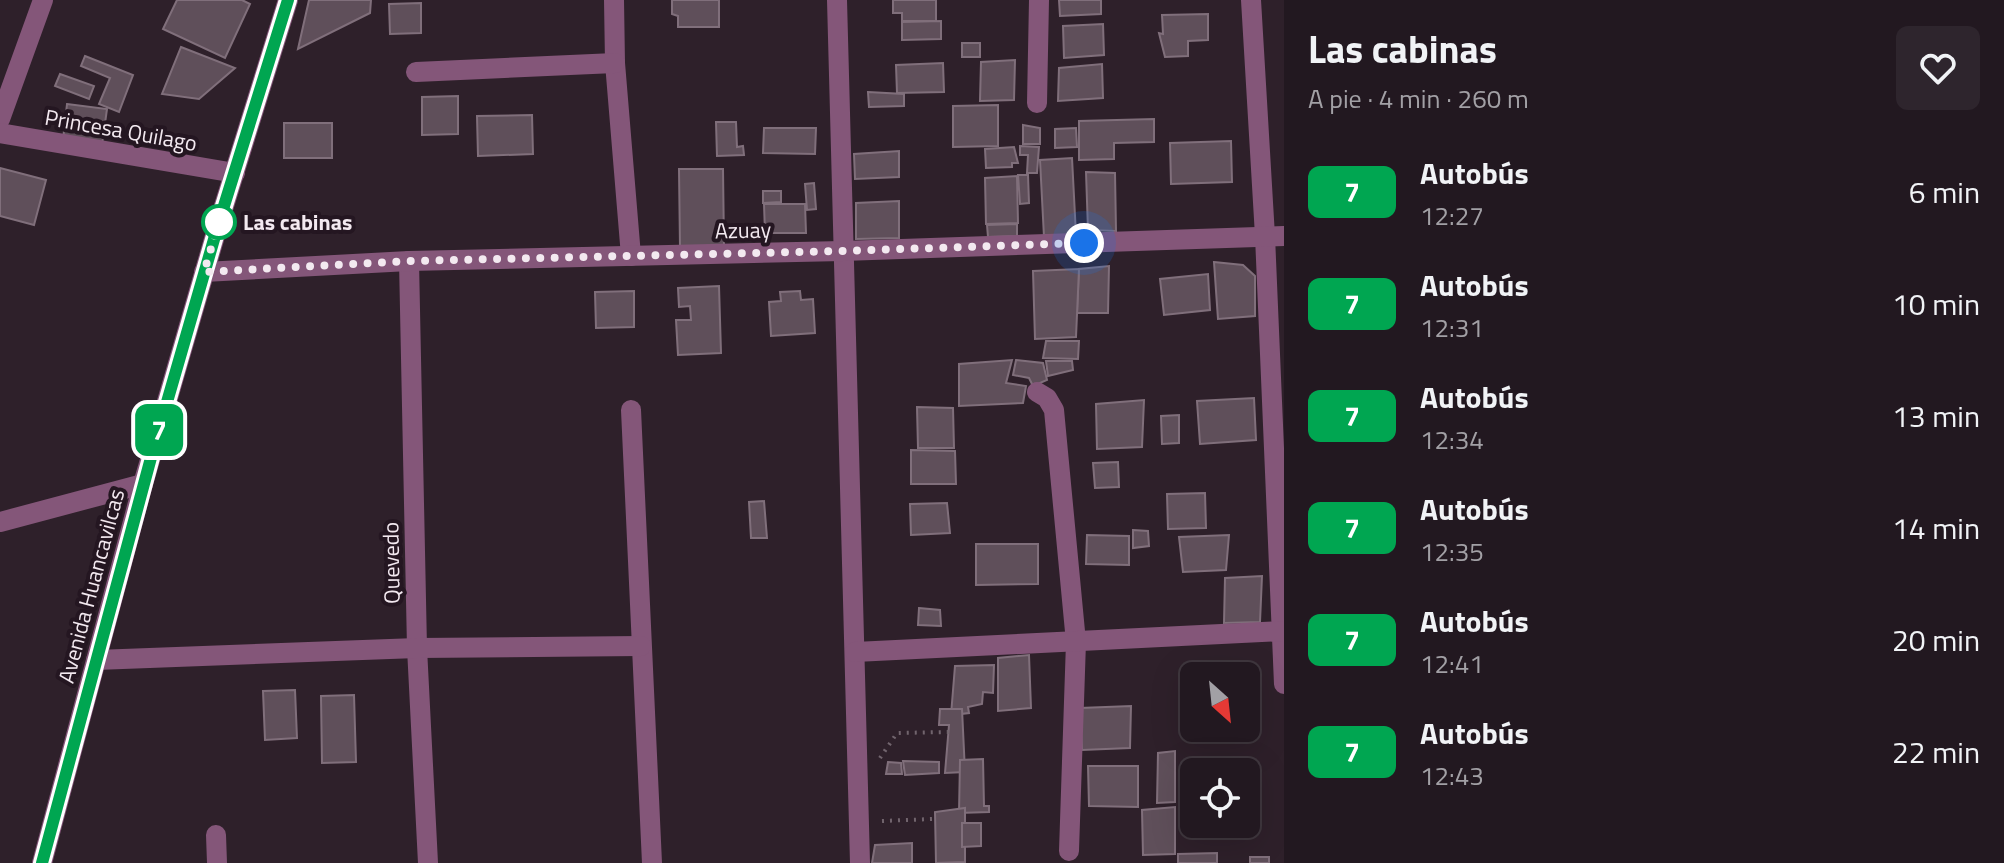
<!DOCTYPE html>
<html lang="es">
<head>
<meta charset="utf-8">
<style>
  :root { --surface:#221820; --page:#2e252d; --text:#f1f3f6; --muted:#a2a0a5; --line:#3f373e }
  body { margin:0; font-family:"Titillium Web",sans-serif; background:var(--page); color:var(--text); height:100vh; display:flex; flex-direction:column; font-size:30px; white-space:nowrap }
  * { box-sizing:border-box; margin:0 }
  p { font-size:26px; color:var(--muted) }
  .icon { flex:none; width:44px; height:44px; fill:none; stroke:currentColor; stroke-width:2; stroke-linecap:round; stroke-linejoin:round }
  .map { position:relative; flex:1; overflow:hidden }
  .details { display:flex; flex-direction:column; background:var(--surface); width:720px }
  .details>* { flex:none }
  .badge { padding:0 16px; border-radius:12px; font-size:28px; line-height:52px }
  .needle { width:52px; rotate:153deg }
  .buttons { position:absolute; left:1180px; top:662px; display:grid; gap:16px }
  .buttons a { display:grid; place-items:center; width:80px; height:80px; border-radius:12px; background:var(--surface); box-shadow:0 8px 32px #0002,0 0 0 2px var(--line); font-size:40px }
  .you { position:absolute; width:40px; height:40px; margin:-20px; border:6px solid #fff; border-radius:50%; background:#1a73e8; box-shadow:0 0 0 12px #1a73e833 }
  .map>.badge { position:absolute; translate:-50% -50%; box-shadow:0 0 0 4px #fff }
  .round { display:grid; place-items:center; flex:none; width:84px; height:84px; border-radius:12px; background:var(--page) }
  .overview { display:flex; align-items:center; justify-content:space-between; height:136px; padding:0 24px }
  h1 { font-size:38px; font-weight:700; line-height:60px }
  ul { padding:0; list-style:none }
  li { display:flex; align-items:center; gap:24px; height:112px; padding:0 24px }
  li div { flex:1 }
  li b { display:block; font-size:30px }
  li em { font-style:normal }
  li .badge { min-width:88px; font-weight:700; text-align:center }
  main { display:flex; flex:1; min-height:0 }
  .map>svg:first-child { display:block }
  .building { fill:#5f4f5a; stroke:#806f7b; stroke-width:2 }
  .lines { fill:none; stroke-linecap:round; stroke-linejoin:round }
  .path { stroke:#71646d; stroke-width:4; stroke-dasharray:2 6; stroke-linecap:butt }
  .minor { stroke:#845679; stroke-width:20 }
  .line-casing { stroke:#fff; stroke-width:18 }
  .line { stroke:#00a651; stroke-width:12 }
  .walk { stroke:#f3e9f0; stroke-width:8; stroke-dasharray:0 14.4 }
  .stop-dot { fill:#fff; stroke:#00a651; stroke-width:4 }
  .labels { text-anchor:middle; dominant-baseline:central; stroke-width:8; stroke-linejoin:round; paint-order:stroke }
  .street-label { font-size:22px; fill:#f3e9f0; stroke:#241621 }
  .stop-label { font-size:22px; font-weight:bold; fill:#f3e9f0; stroke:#241621; text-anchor:start }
</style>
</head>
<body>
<main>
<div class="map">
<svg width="1284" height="863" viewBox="0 0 1284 863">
  <rect width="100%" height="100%" fill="#2e202a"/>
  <g class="building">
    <polygon points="177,0 242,0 250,4 225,58 163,29"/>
    <polygon points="309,0 371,0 370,13 298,49"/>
    <polygon points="672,0 719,0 719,27 678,27 678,16 672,14"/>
    <polygon points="893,0 936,0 936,21 902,21 902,13 893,13"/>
    <polygon points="1059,0 1101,0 1101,14 1060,16"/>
    <polygon points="421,3 421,33 390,34 389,4"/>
    <polygon points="1208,14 1208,40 1188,41 1188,56 1165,57 1159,33 1163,34 1162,15"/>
    <polygon points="941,21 941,39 902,40 902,22"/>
    <polygon points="1103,24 1104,55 1064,58 1063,26"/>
    <rect x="962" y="43" width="18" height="14"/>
    <polygon points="181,47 235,68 199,99 162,94"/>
    <polygon points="85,56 133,75 119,112 99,104 110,78 81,66"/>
    <polygon points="1015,60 1014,100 980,101 981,62"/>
    <polygon points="943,63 944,92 897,93 896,65"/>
    <polygon points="1102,64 1103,98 1058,101 1059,68"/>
    <polygon points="60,74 94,86 89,99 55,86"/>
    <polygon points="868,92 904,94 904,106 869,107"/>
    <polygon points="458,96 458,134 422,135 422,97"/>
    <polygon points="67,104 107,109 102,145 63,140"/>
    <polygon points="998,105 998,146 953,147 953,106"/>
    <polygon points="532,115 533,154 478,156 477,116"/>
    <polygon points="1154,119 1154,142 1114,143 1114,159 1079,160 1079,121"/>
    <polygon points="716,122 736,122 737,147 743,146 744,155 717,156"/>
    <rect x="284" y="123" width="48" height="35"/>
    <polygon points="1023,125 1040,128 1040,144 1023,144"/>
    <polygon points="764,128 816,128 815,154 763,153"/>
    <polygon points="1076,128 1077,147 1055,148 1055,129"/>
    <polygon points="1231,141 1232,182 1171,184 1170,143"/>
    <polygon points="1020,146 1039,147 1037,173 1027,173 1028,155 1020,155"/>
    <polygon points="1014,147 1018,163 1012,163 1012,167 986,168 985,149"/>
    <polygon points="899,151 899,177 855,179 854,154"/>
    <polygon points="1072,158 1076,235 1044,237 1040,160"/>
    <polygon points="0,168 46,180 34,225 0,216"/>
    <polygon points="679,169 723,169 724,246 680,247"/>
    <polygon points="1086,172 1115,173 1116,231 1088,230"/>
    <polygon points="1018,175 1028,175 1029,203 1020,204"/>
    <polygon points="1017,176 1018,223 986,224 985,178"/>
    <polygon points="814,183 816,209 807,210 805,184"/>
    <polygon points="763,191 781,191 781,202 763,203"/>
    <polygon points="899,201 899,238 856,239 856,203"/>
    <polygon points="764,204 805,204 806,233 765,233"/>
    <polygon points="1017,224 1017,236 988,237 987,225"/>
    <polygon points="1214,262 1243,265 1255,276 1255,316 1218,319"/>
    <polygon points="1109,266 1108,313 1077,313 1079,269"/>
    <polygon points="1079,269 1076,337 1035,339 1033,271"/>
    <polygon points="1208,274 1210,310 1164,315 1160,279"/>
    <polygon points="719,286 721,353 678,355 676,320 691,320 690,306 679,307 678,288"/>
    <polygon points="634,291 634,327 596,328 595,292"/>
    <polygon points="800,291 801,300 813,299 815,333 771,336 769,302 781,301 780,292"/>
    <polygon points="1046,341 1079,341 1078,359 1043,358"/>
    <polygon points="1012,360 1006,383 1026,386 1023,403 959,406 959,364"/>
    <polygon points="1016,360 1043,363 1047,380 1033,386 1029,378 1013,375"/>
    <polygon points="1046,361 1072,361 1073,370 1048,376"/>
    <polygon points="1254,398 1256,440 1200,444 1197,401"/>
    <polygon points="1144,400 1142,447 1097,449 1096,404"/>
    <polygon points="917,407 953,408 954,448 918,448"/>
    <polygon points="1179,415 1179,443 1162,444 1161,416"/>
    <polygon points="911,450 955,451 956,484 911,484"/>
    <polygon points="1118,462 1119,487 1095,488 1093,463"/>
    <polygon points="1205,493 1206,528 1168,529 1167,494"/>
    <polygon points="764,501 767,538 751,538 749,502"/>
    <polygon points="947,503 950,533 911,535 910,504"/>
    <polygon points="1133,530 1148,531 1149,546 1133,548"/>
    <polygon points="1087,535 1129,536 1129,565 1086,564"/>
    <polygon points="1229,535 1226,570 1183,572 1179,537"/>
    <polygon points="976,544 1038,544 1038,584 976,585"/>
    <polygon points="1262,576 1260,622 1224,623 1225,578"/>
    <polygon points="919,608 940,610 941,626 918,625"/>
    <polygon points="1029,655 1031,708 998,711 998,658"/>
    <polygon points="994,665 993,693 983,692 982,704 968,707 969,713 951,715 955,666"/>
    <polygon points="295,690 297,738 265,740 263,691"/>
    <polygon points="354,695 356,762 322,763 321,696"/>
    <polygon points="1131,706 1130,748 1082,750 1080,708"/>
    <polygon points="940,709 962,709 965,772 945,773 949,725 939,725"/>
    <polygon points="1175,751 1175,802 1157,803 1158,753"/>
    <polygon points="983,759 984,806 989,806 989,812 959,813 960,760"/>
    <polygon points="903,761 939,762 939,773 905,775"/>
    <polygon points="888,762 901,763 902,774 886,774"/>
    <polygon points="1088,766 1138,766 1138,807 1089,806"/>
    <polygon points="1175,807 1175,854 1143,855 1142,810"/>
    <polygon points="965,808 965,862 936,863 935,812"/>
    <polygon points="962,823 981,823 981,846 962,847"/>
    <polygon points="912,843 912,863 872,863 875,845"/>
    <polygon points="1217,853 1217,863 1178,863 1178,854"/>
    <rect x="1250" y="857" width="19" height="6"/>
  </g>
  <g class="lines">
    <g class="path">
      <polyline points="880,758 897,733 949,732"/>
      <polyline points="882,821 932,819"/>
    </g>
    <g class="minor">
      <polyline points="614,0 615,63 631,256"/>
      <polyline points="837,0 860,863"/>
      <polyline points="1251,0 1265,236 1284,684"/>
      <polyline points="416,72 615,63"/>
      <polyline points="1037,103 1039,0"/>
      <polyline points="0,119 43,0"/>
      <polyline points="0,133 235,173"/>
      <polyline points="409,261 417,648 428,863"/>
      <polyline points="204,272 409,261 843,251 1284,236"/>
      <polyline points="1037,392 1047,398 1054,410 1076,642 1069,851"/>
      <polyline points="631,410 652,863"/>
      <polyline points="0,522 143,484"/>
      <polyline points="855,652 1284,631"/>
      <polyline points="96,660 417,648 641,646"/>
      <polyline points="216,835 217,863"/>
      <polyline points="42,863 143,484 219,222 288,0"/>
    </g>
  </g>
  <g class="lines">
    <g class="line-casing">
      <polyline id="line" points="42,863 152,454 219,222 288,0"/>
    </g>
    <use href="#line" class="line"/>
    <polyline class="walk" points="219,222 204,272 409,261 843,251 1084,243"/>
  </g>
  <circle class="stop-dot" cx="219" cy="222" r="16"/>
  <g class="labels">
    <g class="street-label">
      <text transform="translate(121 130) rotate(10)">Princesa Quilago</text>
      <text transform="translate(743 230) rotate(-1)">Azuay</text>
      <text transform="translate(391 563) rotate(-91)">Quevedo</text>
      <text transform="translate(91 586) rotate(-75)">Avenida Huancavilcas</text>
    </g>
    <g class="stop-label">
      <text x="243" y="222">Las cabinas</text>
    </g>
  </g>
</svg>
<div class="buttons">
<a><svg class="needle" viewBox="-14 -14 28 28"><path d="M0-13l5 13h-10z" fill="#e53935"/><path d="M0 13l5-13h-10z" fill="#a2a0a5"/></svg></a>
<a><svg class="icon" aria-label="locate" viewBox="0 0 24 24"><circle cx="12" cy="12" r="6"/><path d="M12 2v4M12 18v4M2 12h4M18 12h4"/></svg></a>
</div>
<div class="you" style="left:1084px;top:243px"></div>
<b class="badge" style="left:159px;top:430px;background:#00a651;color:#fff">7</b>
</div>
<section class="details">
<div class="overview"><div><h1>Las cabinas</h1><p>A pie · 4 min · 260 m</p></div><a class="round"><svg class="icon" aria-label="heart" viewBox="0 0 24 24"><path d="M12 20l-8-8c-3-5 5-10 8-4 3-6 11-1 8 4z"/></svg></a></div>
<ul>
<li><span class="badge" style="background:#00a651;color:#fff">7</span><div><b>Autobús</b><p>12:27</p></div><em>6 min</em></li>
<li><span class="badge" style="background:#00a651;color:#fff">7</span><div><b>Autobús</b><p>12:31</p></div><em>10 min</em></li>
<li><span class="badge" style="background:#00a651;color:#fff">7</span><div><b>Autobús</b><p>12:34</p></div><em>13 min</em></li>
<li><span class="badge" style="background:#00a651;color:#fff">7</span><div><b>Autobús</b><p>12:35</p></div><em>14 min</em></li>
<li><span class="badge" style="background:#00a651;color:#fff">7</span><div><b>Autobús</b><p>12:41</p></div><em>20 min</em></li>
<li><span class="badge" style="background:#00a651;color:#fff">7</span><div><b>Autobús</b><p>12:43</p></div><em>22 min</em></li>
</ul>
</section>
</main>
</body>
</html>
